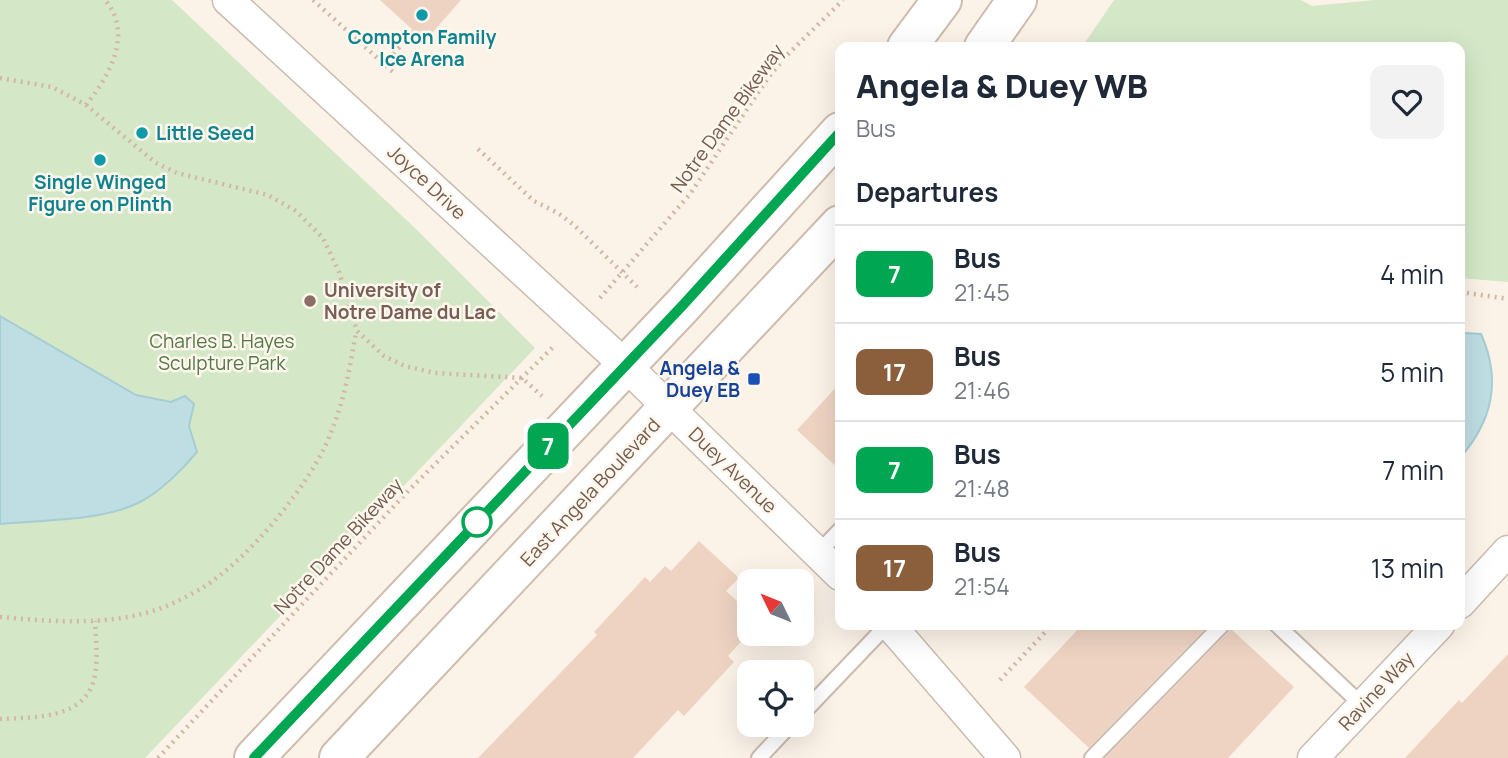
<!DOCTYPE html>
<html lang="en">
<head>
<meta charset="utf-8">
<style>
  :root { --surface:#fff; --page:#f2f2f3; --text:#1f2937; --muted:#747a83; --line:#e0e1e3 }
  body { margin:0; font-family:Manrope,sans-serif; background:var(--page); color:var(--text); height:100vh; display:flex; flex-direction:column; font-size:26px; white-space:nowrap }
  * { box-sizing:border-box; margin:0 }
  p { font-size:23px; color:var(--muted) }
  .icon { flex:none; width:38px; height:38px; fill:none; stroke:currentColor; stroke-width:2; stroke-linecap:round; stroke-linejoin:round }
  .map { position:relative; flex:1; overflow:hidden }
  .drawer { position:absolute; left:835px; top:42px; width:630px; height:588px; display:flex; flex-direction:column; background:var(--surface); border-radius:14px; box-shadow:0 7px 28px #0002 }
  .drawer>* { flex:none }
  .badge { padding:0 14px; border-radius:10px; font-size:24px; line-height:46px }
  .needle { width:46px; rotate:313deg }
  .buttons { position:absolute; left:737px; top:569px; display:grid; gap:14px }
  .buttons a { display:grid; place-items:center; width:77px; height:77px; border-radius:14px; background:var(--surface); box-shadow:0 7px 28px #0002; font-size:35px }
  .map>.badge { position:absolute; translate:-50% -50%; box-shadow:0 0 0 4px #fff }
  h2 { padding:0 21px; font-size:26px; line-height:63px }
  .round { display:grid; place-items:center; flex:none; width:74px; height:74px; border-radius:14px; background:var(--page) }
  .headline { display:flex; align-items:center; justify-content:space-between; height:119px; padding:0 21px }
  h1 { font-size:33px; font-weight:800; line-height:52px }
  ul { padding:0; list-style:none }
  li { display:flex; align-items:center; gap:21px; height:98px; padding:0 21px; border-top:2px solid var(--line) }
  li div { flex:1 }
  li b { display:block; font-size:26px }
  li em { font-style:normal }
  li .badge { min-width:77px; font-weight:700; text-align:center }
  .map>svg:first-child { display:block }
  .green { fill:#d4e7c7 }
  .water { fill:#bedee3; stroke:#a5cdd4; stroke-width:2 }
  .building { fill:#eed3c2 }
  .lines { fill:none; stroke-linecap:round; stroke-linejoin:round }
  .lane-casing { stroke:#ccbbaf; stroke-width:18 }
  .street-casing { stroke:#ccbbaf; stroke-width:33 }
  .secondary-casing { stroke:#cebcac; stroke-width:42 }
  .path { stroke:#d3b6a5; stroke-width:4.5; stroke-dasharray:2 5; stroke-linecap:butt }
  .lane { stroke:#fff; stroke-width:14 }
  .street { stroke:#fff; stroke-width:30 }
  .secondary { stroke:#fff; stroke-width:38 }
  .line-casing { stroke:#fff; stroke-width:16 }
  .line { stroke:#00a651; stroke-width:10 }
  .culture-dot { fill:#0f9aa8; stroke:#fef7ee; stroke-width:2.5 }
  .education-dot { fill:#8d6e63; stroke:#fef7ee; stroke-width:2.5 }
  .transit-dot { fill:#1a4fb4; stroke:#fef7ee; stroke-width:2.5 }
  .stop-dot { fill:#fff; stroke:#00a651; stroke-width:3.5 }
  .labels { text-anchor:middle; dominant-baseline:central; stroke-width:5; stroke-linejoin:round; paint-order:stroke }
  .culture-label { font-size:19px; font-weight:bold; fill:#0d838f; stroke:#fef7ee }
  .street-label { font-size:19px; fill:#735b4e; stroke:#fef7ee }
  .education-label { font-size:19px; font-weight:bold; fill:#785e54; stroke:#fef7ee; text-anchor:start }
  .park-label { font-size:19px; fill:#557847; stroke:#fef7ee }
  .transit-label { font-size:19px; font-weight:bold; fill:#164399; stroke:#fef7ee; text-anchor:end }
</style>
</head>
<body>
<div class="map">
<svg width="1508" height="758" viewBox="0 0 1508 758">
  <rect width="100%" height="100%" fill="#fbf3e8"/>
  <g class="green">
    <polygon points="0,0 172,0 416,229 535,348 145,758 0,758"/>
    <polygon points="1114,0 1301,0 1312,6 1375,0 1508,0 1508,282 1460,278 1460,47 1082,47"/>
  </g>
  <g class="water">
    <path d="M0,316L136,395L171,402L185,396L194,404L189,426L197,452C183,469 160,492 140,502C104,521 41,520 0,524Z"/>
    <path d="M1465,333L1481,334C1502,381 1492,421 1460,458V340Z"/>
  </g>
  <g class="building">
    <polygon points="380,0 461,0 425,41"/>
    <polygon points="840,383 840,470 797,430"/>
    <polygon points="699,541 739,578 726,591 749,612 749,633 728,656 734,662 684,716 678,710 633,758 478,758 597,635 594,632 645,577 650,582 665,566 671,571"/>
    <polygon points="1082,625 1209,625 1089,748 1024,687"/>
    <polygon points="1231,629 1294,687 1228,758 1105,758"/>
    <polygon points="1508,654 1508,758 1405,758 1459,700 1462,703"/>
  </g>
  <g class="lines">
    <g class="lane-casing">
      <g id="lane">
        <polyline points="818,553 840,530"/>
        <polyline points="1277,625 1363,706"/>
        <polyline points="802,714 887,625"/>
        <polyline points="759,758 791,724"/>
        <polyline points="1092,758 1222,625"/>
      </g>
    </g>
    <g class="street-casing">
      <g id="street">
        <polyline points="228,0 625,365 840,575"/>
        <polyline points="1460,603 1508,551"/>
        <polyline points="890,625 1005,758"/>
        <polyline points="1313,758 1439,625"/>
      </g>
    </g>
    <g class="secondary-casing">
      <g id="secondary">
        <polyline points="907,47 942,0"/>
        <polyline points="984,47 1017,0"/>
        <polyline points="254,758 683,305 840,132"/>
        <polyline points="339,758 840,225"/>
      </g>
    </g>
    <g class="path">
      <polyline points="313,0 395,74"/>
      <polyline points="384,64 414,31"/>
      <polyline points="0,78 52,87 86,105 156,163 177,173 268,195 296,211 323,238 339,272 357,331 384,356 405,366 435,373 522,378 542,396"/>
      <path d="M86,105C109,76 134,34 105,0"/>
      <polyline points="478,149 534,201 558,213 574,225 637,287"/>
      <polyline points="1460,292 1508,299"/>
      <polyline points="600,298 690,194 768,78 785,57 843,0"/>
      <path d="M0,617C46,621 92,625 138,615C160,610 182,600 202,588C247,561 311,484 330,435C344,402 350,367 356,332"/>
      <polyline points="1000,680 1052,625"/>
      <path d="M0,719C35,717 87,720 95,675C98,658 96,639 95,621"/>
      <polyline points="158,758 411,488 555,345"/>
    </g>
    <use href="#lane" class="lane"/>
    <use href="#street" class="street"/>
    <use href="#secondary" class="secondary"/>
  </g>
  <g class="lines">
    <g class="line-casing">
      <polyline id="line" points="254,758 683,305 840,132"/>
    </g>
    <use href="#line" class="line"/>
  </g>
  <g class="culture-dot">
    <circle cx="422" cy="15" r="7"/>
    <circle cx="142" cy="133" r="7"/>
    <circle cx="100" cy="160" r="7"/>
  </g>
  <circle class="education-dot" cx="310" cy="301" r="7"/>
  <rect class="transit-dot" x="747" y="372" width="14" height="14" rx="3.5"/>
  <circle class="stop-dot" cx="477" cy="522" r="14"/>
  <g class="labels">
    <g class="culture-label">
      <text x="422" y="37">Compton Family<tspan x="422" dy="22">Ice Arena</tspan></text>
      <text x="156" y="133" text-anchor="start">Little Seed</text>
      <text x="100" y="182">Single Winged<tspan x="100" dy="22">Figure on Plinth</tspan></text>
    </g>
    <g class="street-label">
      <text transform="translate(727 118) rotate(-54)">Notre Dame Bikeway</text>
      <text transform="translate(427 182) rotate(43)">Joyce Drive</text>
      <text transform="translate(733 470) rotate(44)">Duey Avenue</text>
      <text transform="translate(590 492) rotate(-47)">East Angela Boulevard</text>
      <text transform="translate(338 546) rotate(-47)">Notre Dame Bikeway</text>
      <text transform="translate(1376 691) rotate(-47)">Ravine Way</text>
    </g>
    <g class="education-label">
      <text x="324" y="290">University of<tspan x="324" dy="22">Notre Dame du Lac</tspan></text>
    </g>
    <g class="park-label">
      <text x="222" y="341">Charles B. Hayes<tspan x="222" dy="22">Sculpture Park</tspan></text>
    </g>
    <g class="transit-label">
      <text x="740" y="368">Angela &amp;<tspan x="740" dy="22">Duey EB</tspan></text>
    </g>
  </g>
</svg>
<div class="buttons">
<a><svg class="needle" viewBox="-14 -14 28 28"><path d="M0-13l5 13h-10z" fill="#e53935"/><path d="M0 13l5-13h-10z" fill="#747a83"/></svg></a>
<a><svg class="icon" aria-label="locate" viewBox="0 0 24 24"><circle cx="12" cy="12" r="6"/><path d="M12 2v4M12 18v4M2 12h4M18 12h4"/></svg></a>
</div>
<b class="badge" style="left:548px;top:446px;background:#00a651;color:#fff">7</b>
<section class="drawer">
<div class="headline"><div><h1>Angela &amp; Duey WB</h1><p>Bus</p></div><a class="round"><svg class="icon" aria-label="heart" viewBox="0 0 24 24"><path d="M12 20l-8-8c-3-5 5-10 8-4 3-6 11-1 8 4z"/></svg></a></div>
<h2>Departures</h2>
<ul>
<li><span class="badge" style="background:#00a651;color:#fff">7</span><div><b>Bus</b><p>21:45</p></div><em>4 min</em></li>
<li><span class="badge" style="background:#8b5e3c;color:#fff">17</span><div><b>Bus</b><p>21:46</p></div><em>5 min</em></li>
<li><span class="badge" style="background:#00a651;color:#fff">7</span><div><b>Bus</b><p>21:48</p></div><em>7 min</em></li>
<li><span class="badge" style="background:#8b5e3c;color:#fff">17</span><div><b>Bus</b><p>21:54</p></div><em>13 min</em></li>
</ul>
</section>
</div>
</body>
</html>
